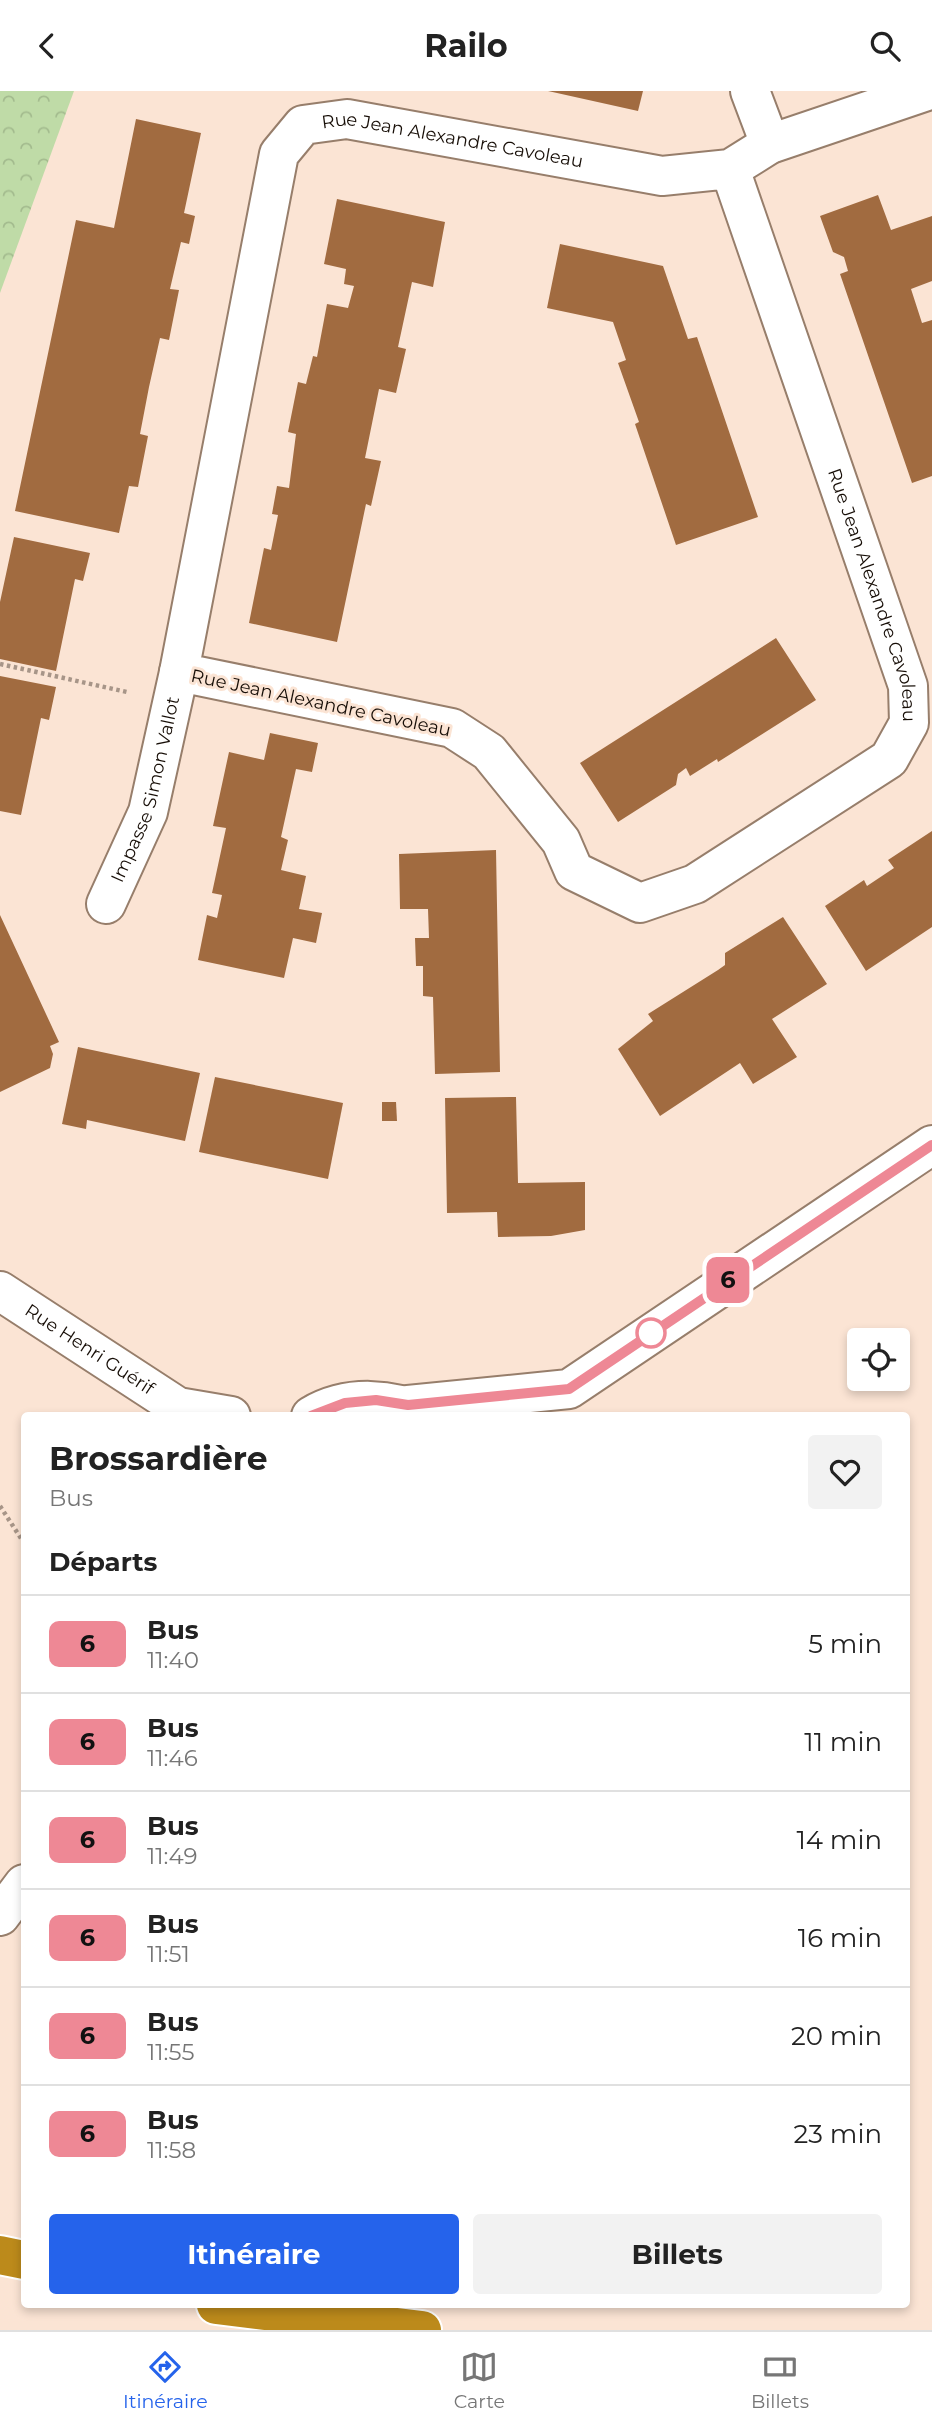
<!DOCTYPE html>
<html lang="fr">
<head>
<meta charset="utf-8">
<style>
  :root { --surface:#fff; --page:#f2f2f2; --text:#222; --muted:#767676; --line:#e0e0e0; --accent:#2563eb }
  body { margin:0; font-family:Montserrat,sans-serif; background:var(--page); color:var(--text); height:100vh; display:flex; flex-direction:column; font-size:26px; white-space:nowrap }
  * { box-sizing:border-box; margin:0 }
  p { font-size:23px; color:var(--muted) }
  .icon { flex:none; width:38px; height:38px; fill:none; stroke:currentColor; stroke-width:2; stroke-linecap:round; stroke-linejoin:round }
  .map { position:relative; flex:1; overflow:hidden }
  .drawer { position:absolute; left:21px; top:1321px; width:889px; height:896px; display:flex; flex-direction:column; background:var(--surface); border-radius:7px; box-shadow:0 4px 10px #0003 }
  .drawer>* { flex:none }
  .badge { padding:0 14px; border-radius:10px; font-size:24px; line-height:46px }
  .fabs { position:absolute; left:847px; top:1237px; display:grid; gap:14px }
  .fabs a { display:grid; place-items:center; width:63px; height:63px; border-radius:7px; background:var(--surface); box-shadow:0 4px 10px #0003; font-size:35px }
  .map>.badge { position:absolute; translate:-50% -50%; box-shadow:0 0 0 4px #fff }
  h2 { padding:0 28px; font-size:26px; line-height:63px }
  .round { display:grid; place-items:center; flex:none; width:74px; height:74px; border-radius:7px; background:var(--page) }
  .headline { display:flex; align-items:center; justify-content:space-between; height:119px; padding:0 28px }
  h1 { font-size:33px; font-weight:700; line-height:52px }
  .primary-button { display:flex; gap:14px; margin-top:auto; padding:14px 28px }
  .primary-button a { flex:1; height:80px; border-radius:7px; background:var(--accent); color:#fff; font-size:28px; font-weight:700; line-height:80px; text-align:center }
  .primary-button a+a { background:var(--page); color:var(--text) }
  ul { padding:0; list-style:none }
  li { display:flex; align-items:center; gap:21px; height:98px; padding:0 28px; border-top:2px solid var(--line) }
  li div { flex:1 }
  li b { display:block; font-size:26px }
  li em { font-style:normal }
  li .badge { min-width:77px; font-weight:700; text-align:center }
  header { display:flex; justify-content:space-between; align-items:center; height:91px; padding:0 28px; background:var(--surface); font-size:32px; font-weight:700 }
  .dock { display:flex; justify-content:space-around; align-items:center; height:98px; border-top:2px solid var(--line); background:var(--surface); font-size:19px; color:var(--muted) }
  .dock a { display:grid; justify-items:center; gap:4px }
  .dock .selected { color:var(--accent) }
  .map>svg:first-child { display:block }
  .park { fill:url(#park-crowns) }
  .building { fill:#a16b40 }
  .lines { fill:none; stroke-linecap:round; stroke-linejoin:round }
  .minor-casing { stroke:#977e6b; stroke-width:42 }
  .highway-casing { stroke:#fff; stroke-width:42 }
  .path { stroke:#a79588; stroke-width:4.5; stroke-dasharray:3.5 3.5; stroke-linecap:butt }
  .minor { stroke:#fff; stroke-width:38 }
  .highway { stroke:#bc8a1b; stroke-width:38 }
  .line-casing { stroke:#fff; stroke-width:16 }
  .line { stroke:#ee8895; stroke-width:10 }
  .stop-dot { fill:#fff; stroke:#ee8895; stroke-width:3.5 }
  .labels { text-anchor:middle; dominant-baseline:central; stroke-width:6; stroke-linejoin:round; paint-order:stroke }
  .street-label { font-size:18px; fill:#170e07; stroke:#fbe4d4 }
</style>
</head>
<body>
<header><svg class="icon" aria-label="back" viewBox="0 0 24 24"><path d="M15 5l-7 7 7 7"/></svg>Railo<svg class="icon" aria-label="search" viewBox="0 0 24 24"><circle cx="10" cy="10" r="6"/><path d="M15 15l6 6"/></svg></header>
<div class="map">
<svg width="932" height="2239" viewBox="0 0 932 2239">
  <defs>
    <pattern id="park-crowns" width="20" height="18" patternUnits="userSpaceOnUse" patternTransform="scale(1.75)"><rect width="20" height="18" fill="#bfdba7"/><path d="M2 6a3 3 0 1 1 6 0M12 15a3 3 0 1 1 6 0" fill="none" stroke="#a3bb8e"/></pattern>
  </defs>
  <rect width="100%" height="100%" fill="#fbe4d4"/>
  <polygon class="park" points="0,0 74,0 0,202"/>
  <g class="building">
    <polygon points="548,0 643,0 638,20"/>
    <polygon points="136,28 201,42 184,122 195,125 189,153 181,151 170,198 179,199 169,249 160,247 149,296 140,343 148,345 138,396 129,395 119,442 15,420 76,129 114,137"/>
    <polygon points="878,104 891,139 932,125 932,190 911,198 922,232 932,229 932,385 912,392 840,183 848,180 844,166 833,161 820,125"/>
    <polygon points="337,108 445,131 433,196 412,191 398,256 406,258 396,302 379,298 365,367 381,370 371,415 366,413 337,551 249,532 264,457 271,459 278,424 272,423 277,395 289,397 296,343 288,341 298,291 306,293 313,265 317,266 327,213 348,217 354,195 344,193 346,178 324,173"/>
    <polygon points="560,153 663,175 688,248 697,246 758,426 676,454 635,333 639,331 618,272 626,269 613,231 547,217"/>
    <polygon points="14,446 90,462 83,490 75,488 56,580 0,568 0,511"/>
    <polygon points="776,547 816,609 718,671 717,668 690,685 686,677 678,683 676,694 618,731 580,672"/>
    <polygon points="0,585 56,596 49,629 41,627 21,724 0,720"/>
    <polygon points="270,642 318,652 312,681 296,678 281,746 288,749 281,779 306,785 299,818 322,822 316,852 293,847 284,887 198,869 207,824 217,827 222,804 212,802 226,737 213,735 229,661 264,669"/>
    <polygon points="932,740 932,836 866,880 825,815 864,789 867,795 894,777 888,769"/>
    <polygon points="496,759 500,981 435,983 433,906 423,905 423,875 416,875 415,847 429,847 428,818 400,818 399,763"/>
    <polygon points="0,824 59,951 50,955 53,963 50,977 0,1001"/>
    <polygon points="783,826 827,893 772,928 797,966 753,993 740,972 660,1025 618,958 653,930 648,923 718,879 725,874 725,862"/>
    <polygon points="78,956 200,982 185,1050 87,1029 86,1038 62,1033"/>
    <polygon points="215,986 343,1012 328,1088 199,1061"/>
    <polygon points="516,1006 518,1092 585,1091 585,1139 551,1145 498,1146 497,1121 447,1122 445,1007"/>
    <polygon points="382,1011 396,1011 397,1030 382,1030"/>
  </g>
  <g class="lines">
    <g class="minor-casing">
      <g id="minor">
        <polyline points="750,0 770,53"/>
        <path id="s1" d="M730,78L908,595L909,632L889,668L695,793L640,812L574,780L561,750L489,661L452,637L179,581L279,63L303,34L347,28L662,85L730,78L770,53L927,0"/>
        <path id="s2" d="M106,813L148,721L179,581"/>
        <path id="s3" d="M0,1200L178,1316L231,1325"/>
        <polyline points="408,1314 569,1298 932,1054"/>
        <path d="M311,1325C348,1303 392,1307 430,1324"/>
        <polyline points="0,1825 24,1793"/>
      </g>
    </g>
    <g class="highway-casing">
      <g id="highway">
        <polyline points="0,2164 24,2169"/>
        <polyline points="216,2214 422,2239"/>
      </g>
    </g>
    <g class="path">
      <polyline points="0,573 127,601"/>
      <polyline points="0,1415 24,1452"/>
    </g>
    <use href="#minor" class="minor"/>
    <use href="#highway" class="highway"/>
  </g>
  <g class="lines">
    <g class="line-casing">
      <polyline id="line" points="311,1325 345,1312 376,1309 408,1314 569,1298 932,1054"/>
    </g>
    <use href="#line" class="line"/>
  </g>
  <circle class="stop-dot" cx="651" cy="1242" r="14"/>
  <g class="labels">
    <g class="street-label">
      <text stroke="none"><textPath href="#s1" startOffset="2174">Rue Jean Alexandre Cavoleau</textPath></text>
      <text stroke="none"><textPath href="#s1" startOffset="450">Rue Jean Alexandre Cavoleau</textPath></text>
      <text transform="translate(321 612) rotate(12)">Rue Jean Alexandre Cavoleau</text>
      <text stroke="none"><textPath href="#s2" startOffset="122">Impasse Simon Vallot</textPath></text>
      <text stroke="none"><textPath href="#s3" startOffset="107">Rue Henri Guérif</textPath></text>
    </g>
  </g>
</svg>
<div class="fabs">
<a><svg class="icon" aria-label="locate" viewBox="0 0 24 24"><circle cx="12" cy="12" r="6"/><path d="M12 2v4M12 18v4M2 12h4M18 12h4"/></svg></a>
</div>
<b class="badge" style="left:728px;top:1189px;background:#ee8895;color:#111">6</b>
<section class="drawer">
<div class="headline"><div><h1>Brossardière</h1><p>Bus</p></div><a class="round"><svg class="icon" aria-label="heart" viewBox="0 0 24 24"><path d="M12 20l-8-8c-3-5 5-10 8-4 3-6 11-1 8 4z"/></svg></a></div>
<h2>Départs</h2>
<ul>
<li><span class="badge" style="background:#ee8895;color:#111">6</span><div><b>Bus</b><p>11:40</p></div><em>5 min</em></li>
<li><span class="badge" style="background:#ee8895;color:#111">6</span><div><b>Bus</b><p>11:46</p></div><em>11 min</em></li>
<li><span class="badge" style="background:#ee8895;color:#111">6</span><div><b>Bus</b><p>11:49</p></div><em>14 min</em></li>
<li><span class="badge" style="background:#ee8895;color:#111">6</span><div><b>Bus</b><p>11:51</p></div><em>16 min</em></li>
<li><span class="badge" style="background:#ee8895;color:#111">6</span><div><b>Bus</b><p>11:55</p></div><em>20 min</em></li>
<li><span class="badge" style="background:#ee8895;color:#111">6</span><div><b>Bus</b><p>11:58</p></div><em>23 min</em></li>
</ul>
<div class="primary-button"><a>Itinéraire</a><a>Billets</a></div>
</section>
</div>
<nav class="dock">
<a class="selected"><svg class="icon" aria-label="directions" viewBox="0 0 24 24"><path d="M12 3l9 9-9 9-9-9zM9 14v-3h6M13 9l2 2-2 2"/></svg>Itinéraire</a>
<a><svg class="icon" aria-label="map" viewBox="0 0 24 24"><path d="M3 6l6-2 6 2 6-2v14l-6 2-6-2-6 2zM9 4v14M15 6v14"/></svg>Carte</a>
<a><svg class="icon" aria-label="tickets" viewBox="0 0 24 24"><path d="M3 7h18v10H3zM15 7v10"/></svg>Billets</a>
</nav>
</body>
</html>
